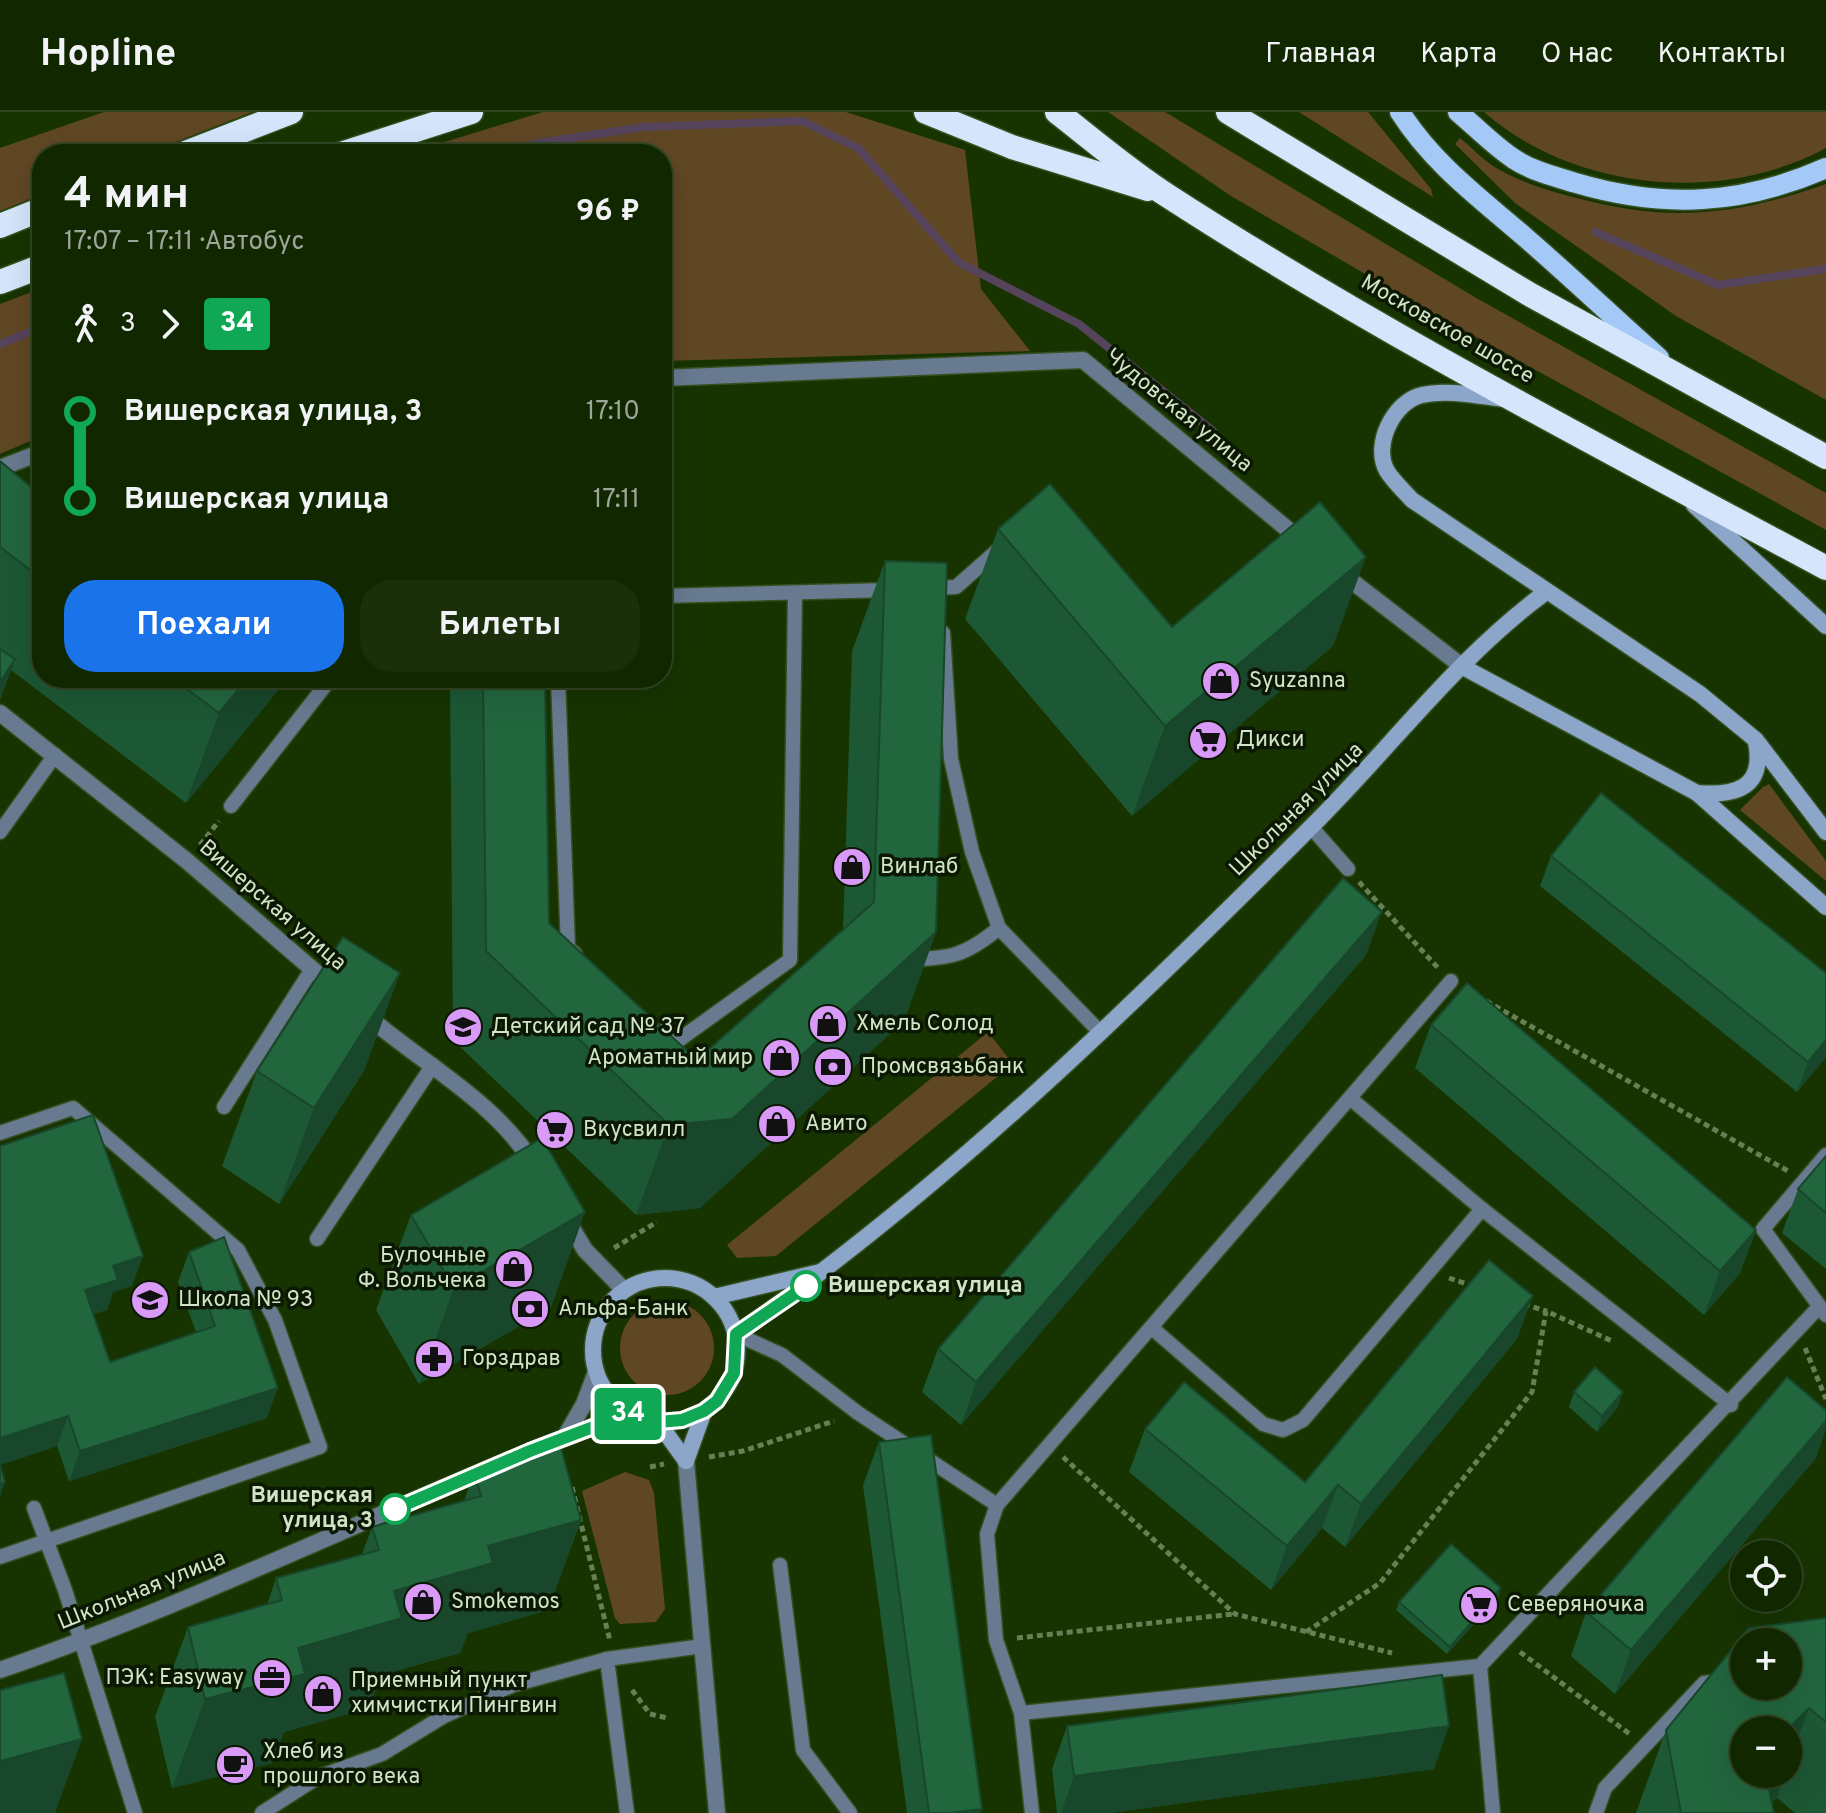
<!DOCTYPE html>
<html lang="ru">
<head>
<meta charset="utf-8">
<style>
  :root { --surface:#112700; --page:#1a2f0a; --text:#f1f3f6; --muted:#9ca599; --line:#304422; --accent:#1a73e8 }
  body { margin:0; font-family:Overpass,sans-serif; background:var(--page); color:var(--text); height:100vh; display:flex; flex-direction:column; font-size:30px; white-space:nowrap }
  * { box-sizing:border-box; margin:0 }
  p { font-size:26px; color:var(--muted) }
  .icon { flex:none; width:44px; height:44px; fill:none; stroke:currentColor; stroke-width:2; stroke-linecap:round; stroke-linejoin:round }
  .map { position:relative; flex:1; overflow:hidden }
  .details { position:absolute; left:32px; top:32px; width:640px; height:544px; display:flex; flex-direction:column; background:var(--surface); border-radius:32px; box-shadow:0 8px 32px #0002,0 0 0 2px var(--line) }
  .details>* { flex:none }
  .badge { padding:0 16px; border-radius:6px; font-size:28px; line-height:52px }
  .tools { position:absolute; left:1730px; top:1428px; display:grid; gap:16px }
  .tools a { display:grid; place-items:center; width:72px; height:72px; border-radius:50%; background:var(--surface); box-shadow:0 8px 32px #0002,0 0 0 2px var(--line); font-size:40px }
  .map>.badge { position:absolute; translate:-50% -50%; box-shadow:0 0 0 4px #fff }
  .legs { display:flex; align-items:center; gap:12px; height:88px; padding:0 32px; font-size:26px }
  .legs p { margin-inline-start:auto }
  .head { display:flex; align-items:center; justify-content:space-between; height:136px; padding:0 32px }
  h1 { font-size:44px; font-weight:700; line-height:60px }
  .cta { display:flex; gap:16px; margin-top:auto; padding:16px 32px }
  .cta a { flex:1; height:92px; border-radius:32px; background:var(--accent); color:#fff; font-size:32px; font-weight:700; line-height:92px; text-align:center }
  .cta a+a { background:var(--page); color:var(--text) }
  ul { padding:0 32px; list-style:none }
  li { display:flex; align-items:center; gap:28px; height:88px; font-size:30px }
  li i { display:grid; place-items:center; width:12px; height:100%; margin:0 10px; background:currentColor }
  li i::after { content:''; width:20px; height:20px; margin:-10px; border:6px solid; border-radius:50%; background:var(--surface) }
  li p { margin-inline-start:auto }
  li:first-child i { background:linear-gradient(#0000 50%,currentColor 0) }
  li:last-child i { background:linear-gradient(currentColor 50%,#0000 0) }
  header { display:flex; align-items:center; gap:48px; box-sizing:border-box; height:112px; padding:0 40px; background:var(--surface); border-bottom:2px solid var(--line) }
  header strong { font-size:38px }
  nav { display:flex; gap:44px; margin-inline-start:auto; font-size:28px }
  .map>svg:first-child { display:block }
  .green { fill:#604724 }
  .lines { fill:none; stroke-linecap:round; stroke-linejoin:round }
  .stream { stroke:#55445c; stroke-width:8 }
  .lane-casing { stroke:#355020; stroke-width:17 }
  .street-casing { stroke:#355020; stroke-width:19 }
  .secondary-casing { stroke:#355020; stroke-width:19 }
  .primary-casing { stroke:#355020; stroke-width:23 }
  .highway-casing { stroke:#355020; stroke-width:27 }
  .path { stroke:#667f55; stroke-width:5; stroke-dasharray:6 4; stroke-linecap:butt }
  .lane { stroke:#687a8f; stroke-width:14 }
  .street { stroke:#687a8f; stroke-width:16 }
  .secondary { stroke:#8ba6c9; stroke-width:16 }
  .primary { stroke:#a5c9f6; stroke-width:20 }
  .highway { stroke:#d5e6fc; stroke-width:24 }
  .wall { fill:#1d5835; fill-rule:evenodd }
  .shaded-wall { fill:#18472b }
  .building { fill:#22663e; stroke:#18472b; stroke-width:2; fill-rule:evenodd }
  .line-1-casing { stroke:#fff; stroke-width:18 }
  .line-1 { stroke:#10a855; stroke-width:12 }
  .stop-1-dot { fill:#fff; stroke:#10a855; stroke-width:4 }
  .labels { text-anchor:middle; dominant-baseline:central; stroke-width:7; stroke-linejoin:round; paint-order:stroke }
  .street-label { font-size:22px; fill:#d1e4c7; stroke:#0b1803 }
  .poi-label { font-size:22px; fill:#d1e4c7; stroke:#0b1803; text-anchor:start }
  .stop-label { font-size:22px; font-weight:bold; fill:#d1e4c7; stroke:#0b1803; text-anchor:start }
</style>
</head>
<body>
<header>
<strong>Hopline</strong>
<nav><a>Главная</a><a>Карта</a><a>О нас</a><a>Контакты</a></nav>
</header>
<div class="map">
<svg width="1826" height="1701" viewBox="0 0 1826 1701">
  <rect width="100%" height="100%" fill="#173400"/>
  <g class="green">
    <polygon points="104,0 252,0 145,42 42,42 42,82 0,99 0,36"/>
    <polygon points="543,0 846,0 965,38 981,177 1030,239 662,249 662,42 405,42"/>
    <polygon points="1108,0 1165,0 1478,187 1826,381 1826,418 1429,199 1231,84"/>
    <polygon points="1299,0 1368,0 1431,77 1433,85"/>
    <path d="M1484,0H1826V36C1721,93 1574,79 1484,0Z"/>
    <path d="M1460,26C1472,36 1485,50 1498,57C1521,70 1549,79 1573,85C1667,111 1735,104 1826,72V288L1676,204L1515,91L1455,32Z"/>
    <polygon points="42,176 42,324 0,342 0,192"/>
    <polygon points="1769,672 1826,749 1826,769 1740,698 1763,675"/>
    <polygon points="988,920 1013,952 776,1144 737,1146 727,1133"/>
    <circle cx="667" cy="1236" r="47"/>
    <polygon points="625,1360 649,1368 654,1381 665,1497 656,1510 620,1512 615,1506 582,1379"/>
  </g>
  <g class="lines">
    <g class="stream">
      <polyline points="494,42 538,31 643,15 802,9 858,36 958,150 1079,212 1213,319"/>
      <polyline points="1595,120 1718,173 1826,157"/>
      <polyline points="0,232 42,215"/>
    </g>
    <g class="lane-casing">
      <g id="lane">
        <polyline points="930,476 956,475 999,437"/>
        <polyline points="662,484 889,478"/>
        <polyline points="943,521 951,647 972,740 999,816 1100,920"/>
        <polyline points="558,566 568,836 575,842"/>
        <polyline points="231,694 331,566"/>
        <polyline points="1311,715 1348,757"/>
        <polyline points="0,720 55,643"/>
        <path d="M909,847C951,847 966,843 999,816"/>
        <polyline points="663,919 676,930 790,848 795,482"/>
        <polyline points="1351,987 1482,1097 1731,1293"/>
        <polyline points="224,995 312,857"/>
        <polyline points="0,1021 73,996 238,1138 275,1208 320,1335 0,1445"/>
        <polyline points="1826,1043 1763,1117 1826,1203"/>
        <polyline points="317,1127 433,953"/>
        <polyline points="1152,1216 1263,1312 1283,1318 1303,1308 1482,1097"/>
        <polyline points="736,1222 782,1243 858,1301 997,1393"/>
        <polyline points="34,1396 65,1478 135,1701"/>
        <polyline points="780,1453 803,1638 850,1701"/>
        <polyline points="1480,1554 1493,1701"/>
        <polyline points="1021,1601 1480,1554 1818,1196"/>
        <polyline points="262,1701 318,1665 382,1642 444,1604 513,1573 607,1547"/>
        <polyline points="627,1701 607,1547 703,1534"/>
        <polyline points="1032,1701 1021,1601 996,1528 987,1422 997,1393 1451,869"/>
        <polyline points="1596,1701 1605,1676 1704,1571 1744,1566"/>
      </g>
    </g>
    <g class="street-casing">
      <g id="street">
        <polyline points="662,266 1083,248 1303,430"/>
        <polyline points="0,356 42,340"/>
        <polyline points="1340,460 1463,555"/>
        <polyline points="0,601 187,749 333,875"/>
        <path d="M366,903C423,952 495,989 535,1054"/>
        <polyline points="567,1108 585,1138 624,1178"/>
        <polyline points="565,1325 584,1292 596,1260"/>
        <polyline points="686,1349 717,1701"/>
        <path d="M0,1558C215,1484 417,1379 630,1301"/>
      </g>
    </g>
    <g class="secondary-casing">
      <g id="secondary">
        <path d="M1504,287C1479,284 1447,277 1422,283C1394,289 1372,333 1387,359C1393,369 1404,379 1412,388L1700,582L1756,628L1826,720"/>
        <polyline points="1694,393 1826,514"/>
        <polyline points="1463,555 1697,681 1826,795"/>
        <path d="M1697,681C1736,684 1765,676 1756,630"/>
        <circle cx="665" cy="1238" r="72"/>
        <polyline points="714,1185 820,1160"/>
        <path d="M736,1222C946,1076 1130,896 1311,715C1389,638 1457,545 1546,480"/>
        <polyline points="658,1310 686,1349"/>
        <polyline points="686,1349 704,1299"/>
      </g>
    </g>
    <g class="primary-casing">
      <g id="primary">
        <path d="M1400,0C1433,52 1480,86 1526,126C1571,165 1614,206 1659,246"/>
        <path d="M1458,0C1476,15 1494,34 1514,47C1532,59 1556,65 1576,71C1664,97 1742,93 1826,56"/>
      </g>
    </g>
    <g class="highway-casing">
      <g id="highway">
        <polyline points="926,0 1012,35 1148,77"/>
        <path d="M1057,0C1093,28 1129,59 1168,84C1378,220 1605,337 1826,456"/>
        <polyline points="1228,0 1529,182 1826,345"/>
        <polyline points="183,42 291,0"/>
        <polyline points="341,42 471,0"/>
        <polyline points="0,114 42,97"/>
        <polyline points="0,170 42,154"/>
      </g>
    </g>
    <g class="path">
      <polyline points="200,733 219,709"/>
      <polyline points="1359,770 1439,857"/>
      <polyline points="1486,889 1788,1059"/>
      <polyline points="614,1136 657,1110"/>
      <polyline points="1449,1166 1473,1174"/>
      <polyline points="1524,1192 1546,1199"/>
      <polyline points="1805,1236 1826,1287"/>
      <polyline points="709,1345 743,1339 834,1309"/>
      <polyline points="1063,1345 1235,1502 1392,1541"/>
      <polyline points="650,1355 664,1352"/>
      <polyline points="572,1375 610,1529"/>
      <polyline points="1306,1520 1380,1471 1532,1280 1546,1199 1612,1229"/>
      <polyline points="1017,1526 1233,1502"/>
      <polyline points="1520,1540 1631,1623"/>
      <polyline points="632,1578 650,1602 667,1606"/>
    </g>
    <use href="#lane" class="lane"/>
    <use href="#street" class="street"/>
    <use href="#secondary" class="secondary"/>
    <use href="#primary" class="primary"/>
    <use href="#highway" class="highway"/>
  </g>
  <g class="wall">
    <polygon points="0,349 42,384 42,566 288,566 186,691 11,558 0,588"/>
    <polygon points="998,417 1172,515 1333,534 1132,704 965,507"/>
    <polygon points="885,449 936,820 904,909 700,1096 636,1103 453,928 450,566 545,566 549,811 697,948 843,818 852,539"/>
    <polygon points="1551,744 1826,861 1826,945 1797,980 1540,774"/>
    <polygon points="1366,843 961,1313 922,1280 938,1237"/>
    <polygon points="1431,913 1756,1118 1740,1161 1704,1203 1415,956"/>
    <polygon points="365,957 279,1092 222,1054 257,959"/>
    <polygon points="0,1034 132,1174 113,1180 107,1198 93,1202 110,1250 196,1220 178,1170 189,1140 267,1306 69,1369 57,1334 0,1353"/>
    <polygon points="1826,1044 1826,1157 1782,1121 1798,1077"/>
    <polygon points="411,1103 551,1196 419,1272 376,1198"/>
    <polygon points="1517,1227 1345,1435 1322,1416 1271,1478 1129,1360 1145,1317 1305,1370"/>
    <polygon points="1574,1280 1623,1280 1617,1296 1597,1320 1569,1295"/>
    <polygon points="879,1330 982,1697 980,1701 907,1701 863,1373"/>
    <polygon points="1816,1346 1615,1582 1571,1544 1586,1500"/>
    <polygon points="474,1360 581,1408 548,1498 468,1521 460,1541 381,1563 369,1596 284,1620 272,1651 172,1676 155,1605 188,1515 267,1493 276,1466 362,1442 372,1415 464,1389"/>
    <polygon points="1501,1476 1499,1484 1447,1542 1396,1498 1399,1490"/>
    <path d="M1826,1506V1701H1795L1777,1686L1772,1690L1774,1701H1636L1666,1618ZM1788,1618V1662H1744Z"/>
    <polygon points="1067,1614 1434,1657 1109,1701 1057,1701 1052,1657"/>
  </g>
  <g class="shaded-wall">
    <polygon points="1366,445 1333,534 1132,704 1165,614"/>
    <polygon points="15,547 0,588 0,570"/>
    <polygon points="248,566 288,566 186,691 219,601"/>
    <polygon points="1382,800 1366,843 961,1313 976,1270"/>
    <polygon points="936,820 904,909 700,1096 636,1103 669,1013"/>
    <polygon points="400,861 365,957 279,1092 314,996"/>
    <polygon points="1826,928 1826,945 1797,980 1808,950"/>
    <polygon points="585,1100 551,1196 419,1272 454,1176"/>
    <polygon points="1756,1118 1740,1161 1704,1203 1720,1159"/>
    <polygon points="143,1144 132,1174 113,1180 107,1198 74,1208 85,1178 113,1154"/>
    <polygon points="1533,1184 1517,1227 1345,1435 1361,1392"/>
    <polygon points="278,1276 267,1306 69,1369 80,1339"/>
    <polygon points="1623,1280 1617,1296 1597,1320 1602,1304"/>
    <polygon points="68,1304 57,1334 0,1353 0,1326"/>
    <polygon points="1826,1309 1826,1317 1816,1346 1615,1582 1631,1538"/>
    <polygon points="5,1370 0,1385 0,1372"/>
    <polygon points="1338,1373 1322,1416 1271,1478 1287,1434"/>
    <polygon points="581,1408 548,1498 468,1521 460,1541 381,1563 369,1596 284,1620 272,1651 172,1676 205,1587 298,1536 394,1479 488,1434"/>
    <polygon points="1501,1476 1499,1484 1447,1542 1450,1535"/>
    <polygon points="1809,1596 1788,1654 1788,1618 1787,1618"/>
    <polygon points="1449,1614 1434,1657 1109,1701 1061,1701 1074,1664"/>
    <polygon points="82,1627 55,1701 0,1701 0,1649"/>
    <polygon points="1755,1662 1785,1662 1777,1686 1761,1701"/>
    <polygon points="982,1697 980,1701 949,1701"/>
  </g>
  <g class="building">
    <polygon points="0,349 42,384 42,467 0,435"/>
    <polygon points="1050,372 1172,515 1320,390 1366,445 1165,614 998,417"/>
    <polygon points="885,449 947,451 936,820 732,1007 669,1013 486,839 483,566 545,566 549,811 697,948 874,790"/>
    <polygon points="0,537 15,547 0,570"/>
    <polygon points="172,566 248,566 219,601"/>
    <polygon points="1601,681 1826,861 1826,928 1808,950 1551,744"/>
    <polygon points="1343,766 1382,800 976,1270 938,1237"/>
    <polygon points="343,825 400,861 314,996 257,959"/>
    <polygon points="1467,871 1756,1118 1720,1159 1431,913"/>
    <polygon points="93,1003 143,1144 113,1154 118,1168 85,1178 110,1250 215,1214 189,1140 224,1125 278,1276 80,1339 68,1304 0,1326 0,1034"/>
    <polygon points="542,1026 585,1100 454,1176 411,1103"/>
    <polygon points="1826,1044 1826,1101 1798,1077"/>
    <polygon points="1489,1148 1533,1184 1361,1392 1338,1373 1287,1434 1145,1317 1184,1270 1305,1370"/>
    <polygon points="1595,1255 1623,1280 1602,1304 1574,1280"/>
    <polygon points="1787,1265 1826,1298 1826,1309 1631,1538 1586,1500"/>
    <polygon points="931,1323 982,1697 949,1701 929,1701 879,1330"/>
    <polygon points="561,1336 581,1408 488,1434 493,1451 394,1479 402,1506 298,1536 305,1562 205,1587 188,1515 282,1488 276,1466 379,1438 372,1415 481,1384 474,1360"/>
    <polygon points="0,1353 5,1370 0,1372"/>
    <polygon points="1451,1432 1501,1476 1450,1535 1399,1490"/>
    <path d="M1826,1506V1610L1809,1596L1787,1618H1744V1662H1766L1774,1701H1681L1666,1618L1749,1516ZM1744,1530H1788V1574H1744Z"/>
    <polygon points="64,1561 82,1627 0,1649 0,1578"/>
    <polygon points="1442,1563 1449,1614 1074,1664 1067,1614"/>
  </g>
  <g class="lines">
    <g class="line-1-casing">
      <polyline id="line-1" points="395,1397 530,1339 630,1301 658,1310 682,1308 704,1299 717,1289 734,1261 736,1222 806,1174"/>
    </g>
    <use href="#line-1" class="line-1"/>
  </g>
  <defs>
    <g id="shop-disc" transform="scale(2)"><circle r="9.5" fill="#d99af7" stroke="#0b1803"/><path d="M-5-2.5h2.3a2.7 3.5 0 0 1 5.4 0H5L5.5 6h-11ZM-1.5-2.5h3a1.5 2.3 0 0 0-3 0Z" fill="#111"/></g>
    <g id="supermarket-disc" transform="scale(2)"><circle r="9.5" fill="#d99af7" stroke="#0b1803"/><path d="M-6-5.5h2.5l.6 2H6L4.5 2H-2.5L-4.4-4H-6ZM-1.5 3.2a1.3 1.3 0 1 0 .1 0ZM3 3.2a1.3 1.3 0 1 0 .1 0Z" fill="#111"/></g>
    <g id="school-disc" transform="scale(2)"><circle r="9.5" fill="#d99af7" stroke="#0b1803"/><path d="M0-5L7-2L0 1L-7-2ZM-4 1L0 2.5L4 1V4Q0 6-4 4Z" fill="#111"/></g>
    <g id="bank-disc" transform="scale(2)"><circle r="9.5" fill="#d99af7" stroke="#0b1803"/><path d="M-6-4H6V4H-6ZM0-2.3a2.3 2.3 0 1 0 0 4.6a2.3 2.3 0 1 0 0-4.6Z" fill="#111"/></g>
    <g id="pharmacy-disc" transform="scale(2)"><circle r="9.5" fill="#d99af7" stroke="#0b1803"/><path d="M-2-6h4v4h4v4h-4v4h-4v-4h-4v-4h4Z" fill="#111"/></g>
    <g id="office-disc" transform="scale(2)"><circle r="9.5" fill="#d99af7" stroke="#0b1803"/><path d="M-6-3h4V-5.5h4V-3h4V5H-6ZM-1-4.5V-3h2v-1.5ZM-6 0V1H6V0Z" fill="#111"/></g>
    <g id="cafe-disc" transform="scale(2)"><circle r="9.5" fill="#d99af7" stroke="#0b1803"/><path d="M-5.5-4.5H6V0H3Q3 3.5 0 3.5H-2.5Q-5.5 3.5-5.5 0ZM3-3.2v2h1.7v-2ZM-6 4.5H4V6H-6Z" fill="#111"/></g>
  </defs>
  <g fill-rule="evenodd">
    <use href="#shop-disc" x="1221" y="569"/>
    <use href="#supermarket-disc" x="1208" y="628"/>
    <use href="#shop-disc" x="852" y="755"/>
    <use href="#shop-disc" x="828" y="912"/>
    <use href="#school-disc" x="463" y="915"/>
    <use href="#shop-disc" x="781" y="946"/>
    <use href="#bank-disc" x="833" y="955"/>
    <use href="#shop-disc" x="777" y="1012"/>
    <use href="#supermarket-disc" x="555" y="1018"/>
    <use href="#shop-disc" x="514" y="1157"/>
    <use href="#school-disc" x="150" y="1188"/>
    <use href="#bank-disc" x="530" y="1197"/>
    <use href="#pharmacy-disc" x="434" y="1247"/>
    <use href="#shop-disc" x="423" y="1490"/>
    <use href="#supermarket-disc" x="1479" y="1493"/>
    <use href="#office-disc" x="272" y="1566"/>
    <use href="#shop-disc" x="323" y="1582"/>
    <use href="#cafe-disc" x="235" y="1653"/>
  </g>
  <g class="stop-1-dot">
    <circle cx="806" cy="1174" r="14"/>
    <circle cx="395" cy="1397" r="14"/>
  </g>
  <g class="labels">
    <g class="street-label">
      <text transform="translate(1447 218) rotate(30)">Московское шоссе</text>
      <text transform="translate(1178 299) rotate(39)">Чудовская улица</text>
      <text transform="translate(1297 698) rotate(-45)">Школьная улица</text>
      <text transform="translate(272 794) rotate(41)">Вишерская улица</text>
      <text transform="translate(142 1479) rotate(-22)">Школьная улица</text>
    </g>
    <g class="poi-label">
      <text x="1249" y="569">Syuzanna</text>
      <text x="1236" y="628">Дикси</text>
      <text x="880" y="755">Винлаб</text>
      <text x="856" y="912">Хмель Солод</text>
      <text x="491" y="915">Детский сад № 37</text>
      <text x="753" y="946" text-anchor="end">Ароматный мир</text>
      <text x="861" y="955">Промсвязьбанк</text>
      <text x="805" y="1012">Авито</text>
      <text x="583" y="1018">Вкусвилл</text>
      <text x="486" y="1144" text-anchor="end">Булочные<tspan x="486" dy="25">Ф. Вольчека</tspan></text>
      <text x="178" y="1188">Школа № 93</text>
      <text x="558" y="1197">Альфа-Банк</text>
      <text x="462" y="1247">Горздрав</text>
      <text x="451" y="1490">Smokemos</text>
      <text x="1507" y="1493">Северяночка</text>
      <text x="244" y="1566" text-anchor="end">ПЭК: Easyway</text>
      <text x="351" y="1569">Приемный пункт<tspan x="351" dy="25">химчистки Пингвин</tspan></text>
      <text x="263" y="1640">Хлеб из<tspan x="263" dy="25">прошлого века</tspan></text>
    </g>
    <g class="stop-label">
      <text x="828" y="1174">Вишерская улица</text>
      <text x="373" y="1384" text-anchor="end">Вишерская<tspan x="373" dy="25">улица, 3</tspan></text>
    </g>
  </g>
</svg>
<div class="tools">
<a><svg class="icon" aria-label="locate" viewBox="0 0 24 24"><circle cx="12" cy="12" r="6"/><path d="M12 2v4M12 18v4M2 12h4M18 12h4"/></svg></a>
<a>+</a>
<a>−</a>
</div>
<b class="badge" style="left:628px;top:1302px;background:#10a855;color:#fff">34</b>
<section class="details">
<div class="head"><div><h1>4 мин</h1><p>17:07 – 17:11 · Автобус</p></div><b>96 ₽</b></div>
<div class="legs"><svg class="icon" aria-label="walk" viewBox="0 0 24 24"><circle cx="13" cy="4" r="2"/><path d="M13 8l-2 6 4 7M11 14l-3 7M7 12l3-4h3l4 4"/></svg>3<svg class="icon" aria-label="forward" viewBox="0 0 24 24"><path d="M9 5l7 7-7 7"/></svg><b class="badge" style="background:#10a855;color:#fff">34</b></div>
<ul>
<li><i style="color:#10a855"></i><b>Вишерская улица, 3</b><p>17:10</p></li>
<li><i style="color:#10a855"></i><b>Вишерская улица</b><p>17:11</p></li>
</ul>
<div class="cta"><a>Поехали</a><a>Билеты</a></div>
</section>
</div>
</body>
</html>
